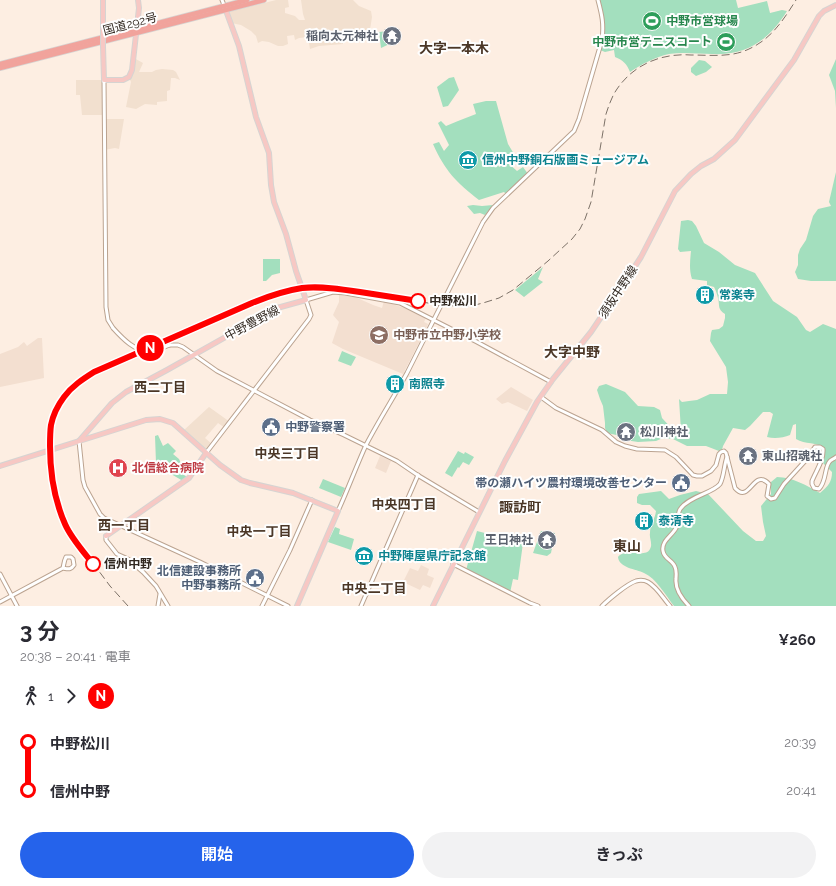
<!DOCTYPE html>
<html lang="ja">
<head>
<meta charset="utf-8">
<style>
  :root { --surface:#fff; --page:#f2f2f3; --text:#2b2b33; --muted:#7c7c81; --accent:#2563eb }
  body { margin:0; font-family:Raleway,"Noto Sans JP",sans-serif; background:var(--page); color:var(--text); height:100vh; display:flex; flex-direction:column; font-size:15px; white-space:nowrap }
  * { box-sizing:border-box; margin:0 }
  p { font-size:13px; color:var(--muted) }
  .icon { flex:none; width:22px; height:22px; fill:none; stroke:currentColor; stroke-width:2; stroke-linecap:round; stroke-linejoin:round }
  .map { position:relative; height:606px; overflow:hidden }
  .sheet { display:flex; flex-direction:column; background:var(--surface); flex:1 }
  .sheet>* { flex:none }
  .badge { padding:0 8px; border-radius:13px; font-size:14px; line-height:26px }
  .map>.badge { position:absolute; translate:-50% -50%; box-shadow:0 0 0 2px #fff }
  .legs { display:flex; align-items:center; gap:6px; height:44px; padding:0 20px; font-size:13px }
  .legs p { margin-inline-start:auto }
  .summary { display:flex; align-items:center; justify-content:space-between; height:68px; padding:0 20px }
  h1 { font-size:22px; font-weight:700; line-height:30px }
  .button { display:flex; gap:8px; margin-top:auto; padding:8px 20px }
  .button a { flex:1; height:46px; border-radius:24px; background:var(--accent); color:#fff; font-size:16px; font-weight:700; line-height:46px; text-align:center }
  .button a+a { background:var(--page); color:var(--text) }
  ul { padding:0 20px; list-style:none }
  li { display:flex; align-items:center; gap:14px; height:48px; font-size:15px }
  li i { display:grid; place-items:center; width:6px; height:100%; margin:0 5px; background:currentColor }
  li i::after { content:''; width:10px; height:10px; margin:-5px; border:3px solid; border-radius:50%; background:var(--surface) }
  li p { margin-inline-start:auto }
  li:first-child i { background:linear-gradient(#0000 50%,currentColor 0) }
  li:last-child i { background:linear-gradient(currentColor 50%,#0000 0) }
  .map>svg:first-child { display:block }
  .commercial { fill:#f2e0cf }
  .education { fill:#f3dfd0 }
  .green { fill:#a3dfbe }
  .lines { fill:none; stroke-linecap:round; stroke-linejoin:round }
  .minor-casing { stroke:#bba390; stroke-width:5 }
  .major-casing { stroke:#d6d4d2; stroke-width:6 }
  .highway-casing { stroke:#d6d4d2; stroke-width:6 }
  .minor { stroke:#fff; stroke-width:3 }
  .major { stroke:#f7c8c4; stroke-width:4 }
  .highway { stroke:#f1a39c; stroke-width:4.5 }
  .rail { stroke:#7c7167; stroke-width:1; stroke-dasharray:8 4; stroke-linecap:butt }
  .minor-bridge-casing { stroke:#bba390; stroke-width:5; stroke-linecap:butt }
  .major-bridge-casing { stroke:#d6d4d2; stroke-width:6; stroke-linecap:butt }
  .minor-bridge { stroke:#fff; stroke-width:3 }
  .major-bridge { stroke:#f7c8c4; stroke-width:4 }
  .line-1-casing { stroke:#fff; stroke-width:9 }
  .line-1 { stroke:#f00; stroke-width:6 }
  .stop-1-dot { fill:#fff; stroke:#f00; stroke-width:2 }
  .labels { text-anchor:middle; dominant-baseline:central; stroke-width:4; stroke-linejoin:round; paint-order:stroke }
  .leisure-label { font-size:12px; font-weight:bold; fill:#27864d; stroke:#fefefe; text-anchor:start }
  .street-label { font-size:12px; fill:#312820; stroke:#fefefe }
  .worship-label { font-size:12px; font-weight:bold; fill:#5b616d; stroke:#fefefe; text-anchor:end }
  .culture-label { font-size:12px; font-weight:bold; fill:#0d838f; stroke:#fefefe; text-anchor:start }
  .stop-label { font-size:12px; font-weight:bold; fill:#312820; stroke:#fefefe; text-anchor:start }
  .education-label { font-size:12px; font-weight:bold; fill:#785e54; stroke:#fefefe; text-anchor:start }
  .service-label { font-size:12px; font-weight:bold; fill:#4e5e75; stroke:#fefefe; text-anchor:end }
  .health-label { font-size:12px; font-weight:bold; fill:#be3a42; stroke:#fefefe; text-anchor:start }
  .neighbourhood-label { font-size:13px; font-weight:bold; fill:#4b3727; stroke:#fefefe }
  .quarter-label { font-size:14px; font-weight:bold; fill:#4b3727; stroke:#fefefe }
</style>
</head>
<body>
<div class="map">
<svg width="836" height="606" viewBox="0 0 836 606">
  <rect width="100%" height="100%" fill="#fdeee2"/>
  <g class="commercial">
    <polygon points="276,0 288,0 289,7 285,8 285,13 295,16 299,20 305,20 303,14 301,0 353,0 359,6 371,11 372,17 369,36 351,31 350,39 344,38 343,44 319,46 310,49 308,37 299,38 295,40 294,35 287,36 288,44 283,46 278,46 269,42 262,41 258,43 256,36 251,31 241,25 231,23 227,12"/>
    <polygon points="134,58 143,63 139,72 152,72 156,70 162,69 173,70 176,72 180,80 175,78 171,78 170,90 167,91 167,101 157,102 157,105 145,104 136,109 126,107 131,82 129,77"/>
    <polygon points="76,80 104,80 104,115 82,115 80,95 76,95"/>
    <polygon points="104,119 124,119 119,149 115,148 104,150"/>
    <polygon points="209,407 230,422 225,428 218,423 205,438 213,445 206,453 183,431"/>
  </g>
  <g class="education">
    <polygon points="339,295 355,297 373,305 382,308 384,301 407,309 426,318 424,322 428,324 427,327 403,374 343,349 332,343 339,322 333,315 339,302"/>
    <polygon points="38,338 42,338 44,378 0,387 0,354 18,347 24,342 27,346"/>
    <polygon points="511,387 533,400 527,411 508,402 502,404 496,399"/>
    <polygon points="380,456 391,461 386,473 375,468"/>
    <polygon points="421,565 429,569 427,575 434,578 430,588 423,585 420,590 403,582 410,568 418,571"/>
  </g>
  <g class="green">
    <path d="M598,0H736L738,8L767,1L770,13L782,10L787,11C769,40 747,56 712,54C698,54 683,52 669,54C655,57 642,64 630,72C627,64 623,60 615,57L614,50L605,52L600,50L603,29Z"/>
    <polygon points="399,30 400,39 381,48 379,32"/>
    <polygon points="836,59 836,108 835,91 829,75"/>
    <polygon points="699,60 705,61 712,67 706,72 696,76 691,72 691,68"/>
    <polygon points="454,77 459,90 448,106 443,107 437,87 449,78"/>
    <path d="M486,101H496L508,144L514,154L497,162L499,167L508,163L517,171L523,167L528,174L507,195L504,192L479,200C456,182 445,171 433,144L439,142L444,151L449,145L438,123L441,121L446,126L458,121L476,114L473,104Z"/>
    <polygon points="836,172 836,281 811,281 798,279 795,272 798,265 798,255 800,249 806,240 813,216 818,209 831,206 829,202"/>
    <polygon points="473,205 482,206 493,205 485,215 480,213 474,214 467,206"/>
    <path d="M688,220L692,221L696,226L704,243L719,252L735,265L755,273L773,301L797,317L806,330L810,332L823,324L836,329V606H674C666,596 656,578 644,573C636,569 619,568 618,557C625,547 645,559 650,549C653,544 649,538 650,533C650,525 655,519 656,511L650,505H642L637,503V497L639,494L661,491L669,499L680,495L696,491L708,494L743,531L756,541H763L766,536L763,522L761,506L771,494V482L777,477C793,477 807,486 820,493C828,486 832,482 832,472L823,463L825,449C817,441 805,445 796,439V424L793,425L790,435C783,438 774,439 767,437L773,414L770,412H763L750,426L745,430L733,428L723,446L722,450L719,451L706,446H687L673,439L663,438L656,441L638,442L625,440L621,436L607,433L605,428V423L603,406L600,399L597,390L599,386L606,384L625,392L638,406L654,407L660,410L662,418L674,431H681L679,399L682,402L689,401L697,400L710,394H727L728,382L726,367L710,341L711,333L712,330L719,329L723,326L725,318V314C717,309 720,306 718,298C717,294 716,291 714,287L707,285V281L692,279C689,270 690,261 691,251L680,252L678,249L681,221Z"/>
    <polygon points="263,259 280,259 280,273 272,275 266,281 263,281"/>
    <polygon points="543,267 538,279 543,282 524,297 515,290"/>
    <polygon points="342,351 356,357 351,366 338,361"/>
    <polygon points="158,435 163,446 168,443 176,451 173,454 179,459 183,468 180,472 188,478 183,481 171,474 170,471 156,463 155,436"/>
    <polygon points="458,451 464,454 465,452 474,457 469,465 463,462 459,468 458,467 452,477 445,473"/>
    <polygon points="323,479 345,488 341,497 319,488"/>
    <polygon points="335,527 340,529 339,534 354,539 351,550 328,542"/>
    <polygon points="477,531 523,543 518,580 513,579 510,593 466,570"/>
    <polygon points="541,531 555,533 551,553 547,556 533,553"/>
  </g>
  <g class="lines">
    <g class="minor-casing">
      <g id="minor">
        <polyline points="222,0 224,5"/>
        <polyline points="104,80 106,307 108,320 113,328"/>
        <polyline points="170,345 178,345 183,347 217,371 310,420 344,435 397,461 419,476 479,512"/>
        <path d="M541,397L556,408L602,430L616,442L625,446L637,449L665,450L676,457L693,475L697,476H702L711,471L716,465L719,454L721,452L724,451L726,453L735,488C750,505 753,467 769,484L767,496L771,499L775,498L784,484L806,460L815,447H820L823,449C824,460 816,471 812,481V484L814,488L819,489C827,481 824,467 830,461C831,460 835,458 836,457"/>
        <polyline points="79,441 83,480 85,487 100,514 104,518 200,562 288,606"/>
        <polyline points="206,453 309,319 311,315 306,300 333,292 345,293 400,303 477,342 551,382"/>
        <path d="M338,511C348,489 356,467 366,445C379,420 394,397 407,373L483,222L493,208L574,131L579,119L602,40C604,24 602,15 598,0"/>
        <polyline points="106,536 106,540 117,554 128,559 143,572 156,586 168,606"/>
        <polyline points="453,564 530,603 538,606"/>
        <polyline points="0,574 17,606"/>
        <path d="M0,602L63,568C68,569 71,570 74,565L73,559L71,557H66C64,561 64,564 63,568"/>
        <polyline points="158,606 160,594"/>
        <polyline points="262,606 290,550 312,500"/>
        <polyline points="361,606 418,475"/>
        <path d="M602,606C609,599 627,584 636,581C640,580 644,580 648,582C657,587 663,598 670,606"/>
        <path d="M689,606C682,599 675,589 676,579C676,575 677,571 675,567C673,560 664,559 663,551C661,541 672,536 676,528C680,522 676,513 681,508C690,496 713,493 720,484C724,477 724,465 727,457"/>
      </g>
    </g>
    <g class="major-casing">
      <g id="major">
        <polyline points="103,0 103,30"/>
        <polyline points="103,46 104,80 123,80 129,77 132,70 139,8 138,0"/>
        <polyline points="79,441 112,403 126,392 167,370 277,308 306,300 296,271 286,234 274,202 271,185 269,153 256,117 239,46 225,8"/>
        <polyline points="0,466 146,420 160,419 173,423 220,465 241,480 250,483 293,493 338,511 297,606"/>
        <polyline points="106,536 189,478 206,453"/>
        <polyline points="433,606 505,461 537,402 553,379 591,332 628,277 641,257 675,191 691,174 701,166 714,159 735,140 794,60 819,16 824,11 836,5"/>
      </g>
    </g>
    <g class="highway-casing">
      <g id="highway">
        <polyline points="0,64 247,0"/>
        <polyline points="0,68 264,0"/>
      </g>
    </g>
    <use href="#minor" class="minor"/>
    <use href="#major" class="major"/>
    <use href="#highway" class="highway"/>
    <path class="rail" d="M128,606L110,586L69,531L60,512L52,481L51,471L50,433L54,415L61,401L67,393L77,383L94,372L252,303C269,296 284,291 302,288C324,286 345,290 367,293C391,297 416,301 440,305L457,306H471L483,303L499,298L513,290L548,261L572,239L580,229L585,219L591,202L606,114C609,105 612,96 617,89C634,64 662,53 691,55C712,55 732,58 751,48C772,38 784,19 796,0"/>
    <g class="minor-bridge-casing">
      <path id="minor-bridge" d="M113,328C122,338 136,353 151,351C157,351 164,347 170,345"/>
    </g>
    <g class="major-bridge-casing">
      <polyline id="major-bridge" points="103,30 103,46"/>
    </g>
    <use href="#minor-bridge" class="minor-bridge"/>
    <use href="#major-bridge" class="major-bridge"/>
  </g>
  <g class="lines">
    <g class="line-1-casing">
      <path id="line-1" d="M93,564C83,551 71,538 65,524C54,499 50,473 50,446C50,439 50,432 51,425C53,415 58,405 64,397C72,386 83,379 94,372L252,303C269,296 283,291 302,288C321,286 341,289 360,292C379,295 399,298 418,301"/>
    </g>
    <use href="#line-1" class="line-1"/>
  </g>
  <defs>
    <g id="stadium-disc" transform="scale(1)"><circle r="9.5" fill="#2e9e5b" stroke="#fefefe"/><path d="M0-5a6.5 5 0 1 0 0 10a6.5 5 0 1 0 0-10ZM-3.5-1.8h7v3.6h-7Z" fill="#fff"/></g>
    <g id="temple-disc" transform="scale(1)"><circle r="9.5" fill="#6b7280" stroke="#fefefe"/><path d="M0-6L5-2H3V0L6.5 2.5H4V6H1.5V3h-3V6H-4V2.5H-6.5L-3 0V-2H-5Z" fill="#fff"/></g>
    <g id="museum-disc" transform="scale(1)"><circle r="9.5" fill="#0f9aa8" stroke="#fefefe"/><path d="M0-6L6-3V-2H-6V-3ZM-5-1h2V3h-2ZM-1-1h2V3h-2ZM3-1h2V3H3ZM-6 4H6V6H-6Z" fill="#fff"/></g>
    <g id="building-disc" transform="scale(1)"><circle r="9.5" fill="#0f9aa8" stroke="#fefefe"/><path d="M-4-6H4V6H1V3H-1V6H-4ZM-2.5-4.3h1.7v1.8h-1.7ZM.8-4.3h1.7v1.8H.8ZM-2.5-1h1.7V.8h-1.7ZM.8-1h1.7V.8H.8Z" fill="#fff"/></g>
    <g id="school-disc" transform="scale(1)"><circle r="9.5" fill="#8d6e63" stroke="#fefefe"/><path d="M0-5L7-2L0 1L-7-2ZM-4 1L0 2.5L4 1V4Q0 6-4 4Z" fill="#fff"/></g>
    <g id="civic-disc" transform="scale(1)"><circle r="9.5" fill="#5c6f8a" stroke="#fefefe"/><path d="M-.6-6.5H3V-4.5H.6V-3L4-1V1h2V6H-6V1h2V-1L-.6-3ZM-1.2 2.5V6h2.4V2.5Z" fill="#fff"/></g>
    <g id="hospital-disc" transform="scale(1)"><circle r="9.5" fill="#e0444e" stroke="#fefefe"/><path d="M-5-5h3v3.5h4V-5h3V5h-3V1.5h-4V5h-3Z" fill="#fff"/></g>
  </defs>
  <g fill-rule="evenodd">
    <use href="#stadium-disc" x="652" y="21"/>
    <use href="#temple-disc" x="392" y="36"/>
    <use href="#stadium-disc" x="726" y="42"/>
    <use href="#museum-disc" x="468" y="160"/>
    <use href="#building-disc" x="705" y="295"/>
    <use href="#school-disc" x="379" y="335"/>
    <use href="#building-disc" x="395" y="384"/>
    <use href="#civic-disc" x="271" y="427"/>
    <use href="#temple-disc" x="626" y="432"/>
    <use href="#temple-disc" x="748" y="456"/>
    <use href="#hospital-disc" x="118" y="468"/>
    <use href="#civic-disc" x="681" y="483"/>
    <use href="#building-disc" x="644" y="521"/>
    <use href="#temple-disc" x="547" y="540"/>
    <use href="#museum-disc" x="364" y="556"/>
    <use href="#civic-disc" x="255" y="578"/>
  </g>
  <g class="stop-1-dot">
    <circle cx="418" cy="301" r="7"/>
    <circle cx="93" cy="564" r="7"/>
  </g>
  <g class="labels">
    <g class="leisure-label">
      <text x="666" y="21">中野市営球場</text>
      <text x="712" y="42" text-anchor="end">中野市営テニスコート</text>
    </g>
    <g class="street-label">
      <text transform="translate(130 24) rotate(-15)">国道292号</text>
      <text transform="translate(618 292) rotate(-57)">須坂中野線</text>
      <text transform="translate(252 323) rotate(-28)">中野豊野線</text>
    </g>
    <g class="worship-label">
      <text x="378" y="36">稲向太元神社</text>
      <text x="640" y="432" text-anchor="start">松川神社</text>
      <text x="762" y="456" text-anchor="start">東山招魂社</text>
      <text x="533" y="540">王日神社</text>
    </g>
    <g class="culture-label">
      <text x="482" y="160">信州中野銅石版画ミュージアム</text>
      <text x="719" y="295">常楽寺</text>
      <text x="409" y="384">南照寺</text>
      <text x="658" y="521">泰清寺</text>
      <text x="378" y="556">中野陣屋県庁記念館</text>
    </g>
    <g class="stop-label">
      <text x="429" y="301">中野松川</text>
      <text x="104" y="564">信州中野</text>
    </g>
    <g class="education-label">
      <text x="393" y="335">中野市立中野小学校</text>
    </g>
    <g class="service-label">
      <text x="285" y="427" text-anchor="start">中野警察署</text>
      <text x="667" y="483">帯の瀬ハイツ農村環境改善センター</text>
      <text x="241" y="571">北信建設事務所<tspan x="241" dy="14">中野事務所</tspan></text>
    </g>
    <g class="health-label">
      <text x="132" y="468">北信総合病院</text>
    </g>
    <g class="neighbourhood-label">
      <text x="160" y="387">西二丁目</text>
      <text x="287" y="453">中央三丁目</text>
      <text x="404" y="504">中央四丁目</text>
      <text x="124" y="525">西一丁目</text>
      <text x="259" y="531">中央一丁目</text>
      <text x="374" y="588">中央二丁目</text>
    </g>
    <g class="quarter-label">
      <text x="454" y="48">大字一本木</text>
      <text x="572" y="352">大字中野</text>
      <text x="520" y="507">諏訪町</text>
      <text x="627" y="546">東山</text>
    </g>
  </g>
</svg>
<b class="badge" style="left:150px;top:348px;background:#f00;color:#fff">N</b>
</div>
<section class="sheet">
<div class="summary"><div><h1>3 分</h1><p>20:38 – 20:41 · 電車</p></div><b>¥260</b></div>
<div class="legs"><svg class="icon" aria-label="walk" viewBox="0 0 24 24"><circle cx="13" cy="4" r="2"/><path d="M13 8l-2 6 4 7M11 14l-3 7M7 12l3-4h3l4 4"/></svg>1<svg class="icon" aria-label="forward" viewBox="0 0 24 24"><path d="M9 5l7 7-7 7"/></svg><b class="badge" style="background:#f00;color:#fff">N</b></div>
<ul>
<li><i style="color:#f00"></i><b>中野松川</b><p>20:39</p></li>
<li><i style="color:#f00"></i><b>信州中野</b><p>20:41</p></li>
</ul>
<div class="button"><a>開始</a><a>きっぷ</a></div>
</section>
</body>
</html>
